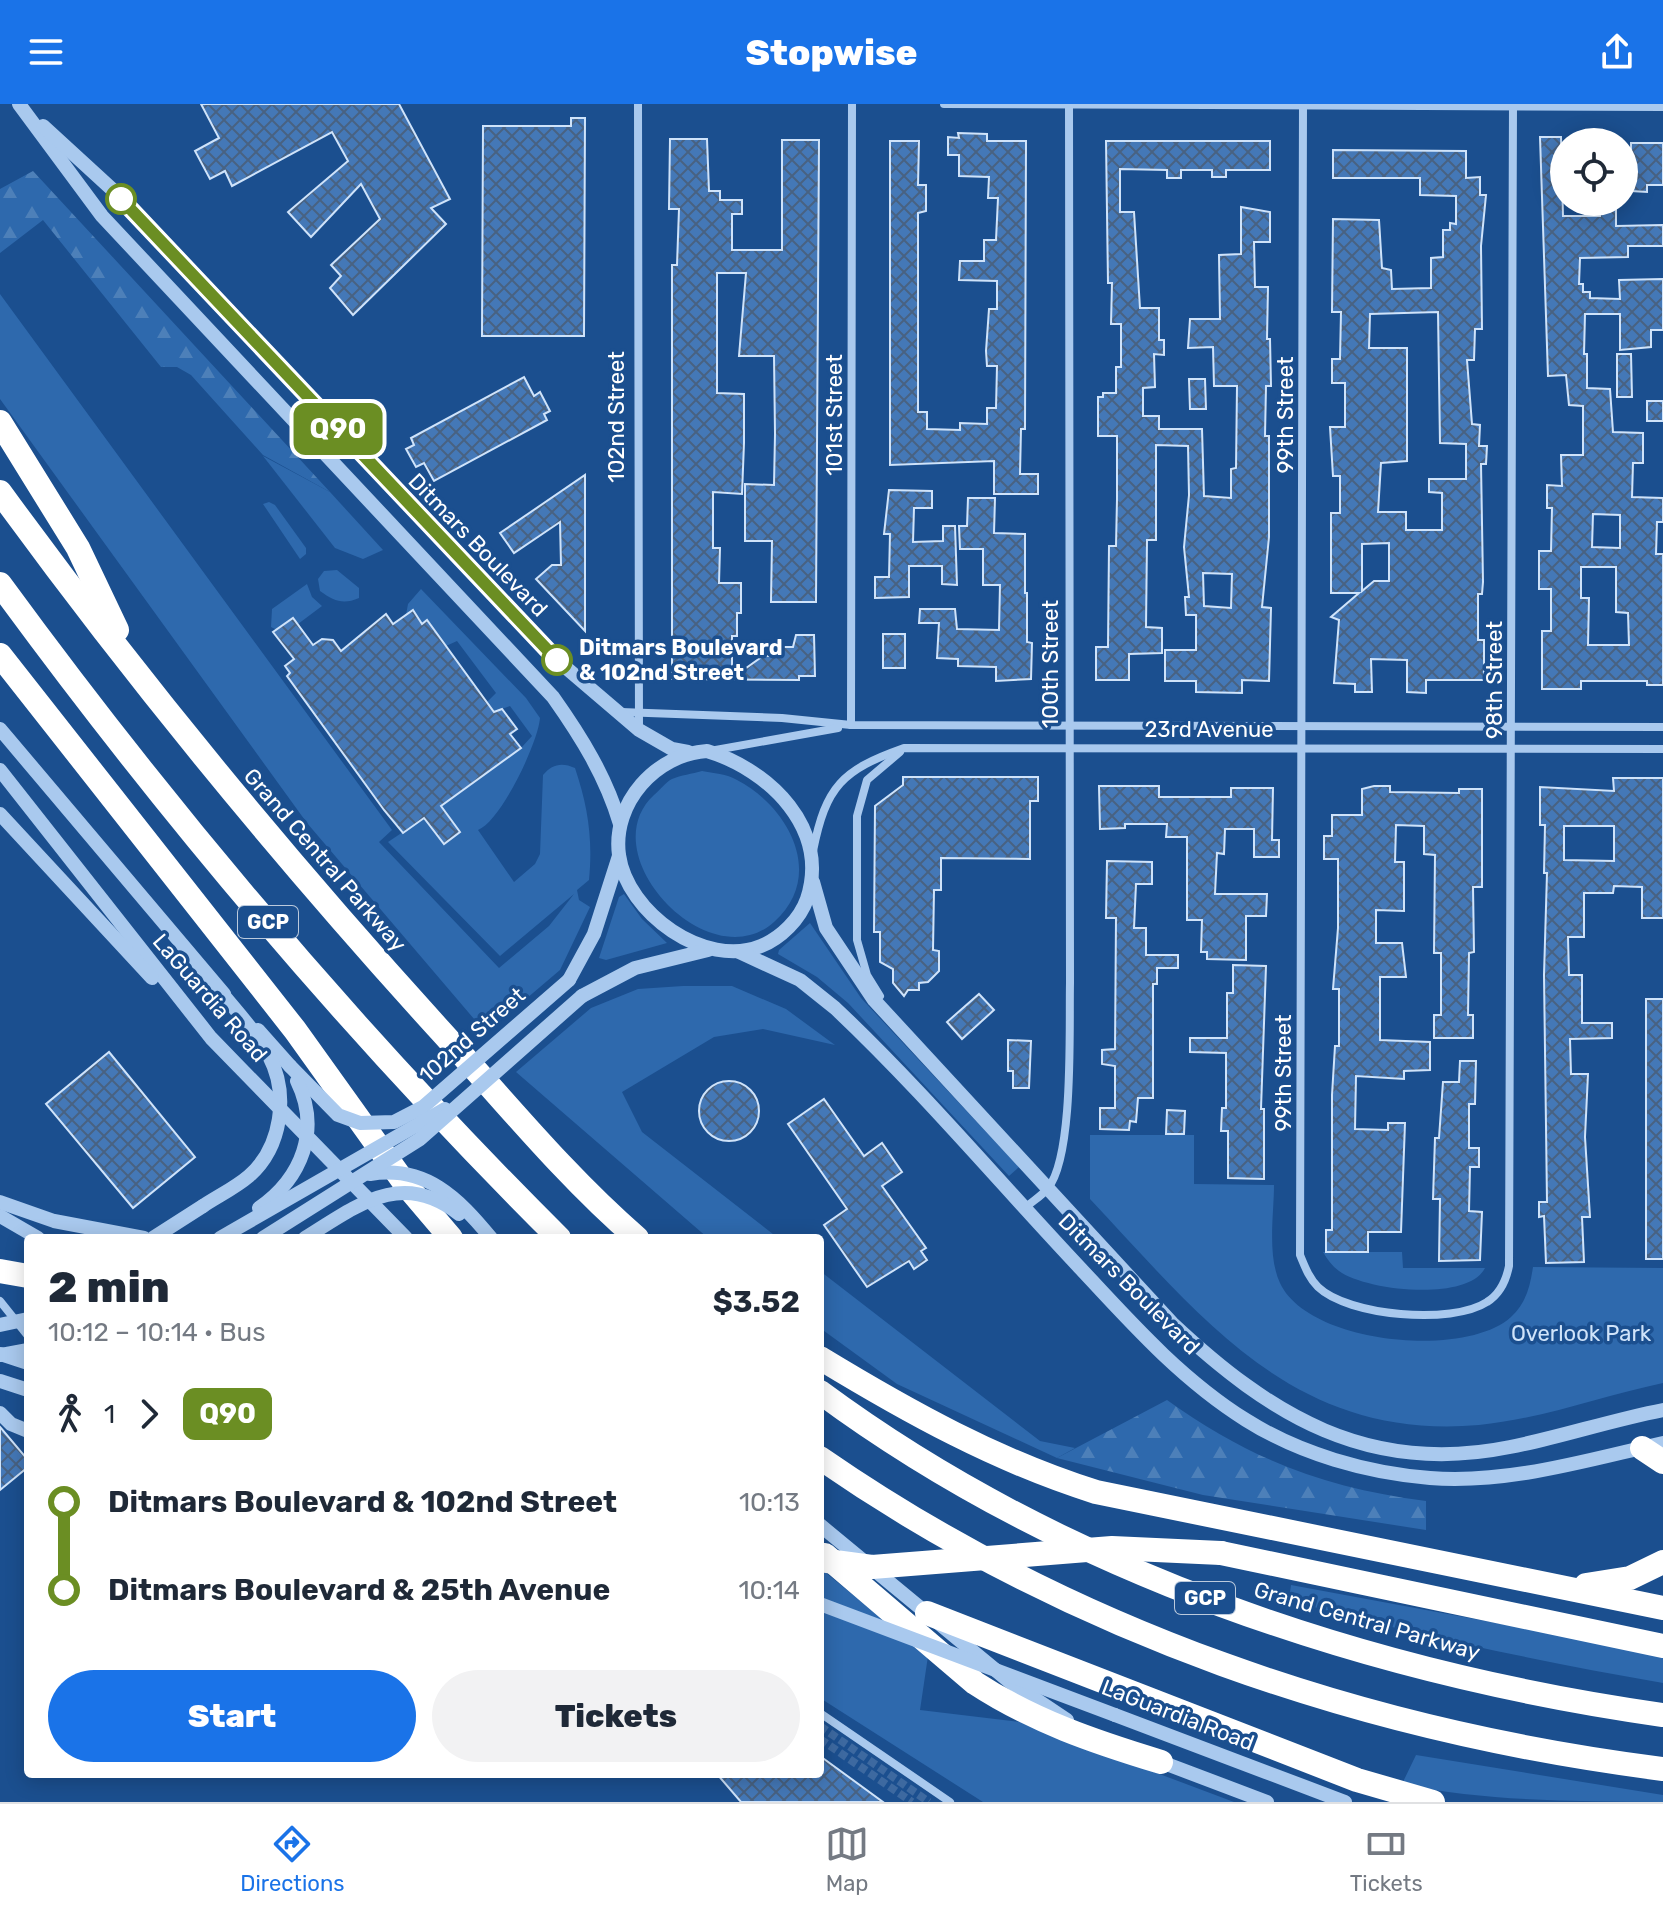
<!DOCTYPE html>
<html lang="en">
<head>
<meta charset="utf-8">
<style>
  :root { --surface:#fff; --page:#f2f2f3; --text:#1f2937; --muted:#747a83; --line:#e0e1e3; --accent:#1a73e8 }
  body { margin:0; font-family:Rubik,sans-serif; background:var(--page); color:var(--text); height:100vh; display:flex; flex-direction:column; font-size:30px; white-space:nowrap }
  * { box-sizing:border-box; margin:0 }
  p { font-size:26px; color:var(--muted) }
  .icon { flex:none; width:44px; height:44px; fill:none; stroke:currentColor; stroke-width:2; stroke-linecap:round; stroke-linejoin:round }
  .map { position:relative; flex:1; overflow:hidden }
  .details { position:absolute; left:24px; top:1130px; width:800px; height:544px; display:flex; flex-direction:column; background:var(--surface); border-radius:8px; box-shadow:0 4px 20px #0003 }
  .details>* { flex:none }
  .badge { padding:0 16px; border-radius:12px; font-size:28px; line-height:52px }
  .fabs { position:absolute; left:1550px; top:24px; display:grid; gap:16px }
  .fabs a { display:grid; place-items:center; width:88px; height:88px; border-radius:50%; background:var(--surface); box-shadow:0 4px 20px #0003; font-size:40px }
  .map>.badge { position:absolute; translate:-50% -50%; box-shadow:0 0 0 4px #fff }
  .legs { display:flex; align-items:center; gap:12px; height:88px; padding:0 24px; font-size:26px }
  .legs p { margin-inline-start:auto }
  .overview { display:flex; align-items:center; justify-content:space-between; height:136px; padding:0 24px }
  h1 { font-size:44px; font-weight:800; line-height:60px }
  .action { display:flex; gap:16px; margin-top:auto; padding:16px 24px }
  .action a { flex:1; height:92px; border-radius:48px; background:var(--accent); color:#fff; font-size:32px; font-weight:800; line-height:92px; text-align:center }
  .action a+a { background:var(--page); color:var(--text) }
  ul { padding:0 24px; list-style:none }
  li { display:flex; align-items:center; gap:28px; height:88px; font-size:30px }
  li i { display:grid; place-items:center; width:12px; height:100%; margin:0 10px; background:currentColor }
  li i::after { content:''; width:20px; height:20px; margin:-10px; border:6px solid; border-radius:50%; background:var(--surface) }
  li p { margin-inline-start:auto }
  li:first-child i { background:linear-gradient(#0000 50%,currentColor 0) }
  li:last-child i { background:linear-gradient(currentColor 50%,#0000 0) }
  header { display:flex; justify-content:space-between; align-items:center; height:104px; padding:0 24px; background:var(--accent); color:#fff; font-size:36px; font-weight:800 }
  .dock { display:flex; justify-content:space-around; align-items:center; height:112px; border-top:2px solid var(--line); background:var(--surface); font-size:22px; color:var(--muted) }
  .dock a { display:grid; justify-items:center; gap:4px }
  .dock .current { color:var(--accent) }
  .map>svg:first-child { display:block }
  .green { fill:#2e69ad }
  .forest { fill:url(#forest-firs) }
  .building { fill:url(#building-cross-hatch); stroke:#cfe3fa; stroke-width:2; fill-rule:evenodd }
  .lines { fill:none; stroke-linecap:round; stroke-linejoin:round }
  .minor-tunnel { stroke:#3d69a0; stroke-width:8; stroke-dasharray:8 4; stroke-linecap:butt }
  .minor { stroke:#a9c9ee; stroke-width:8 }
  .tertiary { stroke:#a9c9ee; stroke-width:14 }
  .motorway { stroke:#fff; stroke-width:24 }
  .tertiary-bridge { stroke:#a9c9ee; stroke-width:14 }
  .motorway-bridge { stroke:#fff; stroke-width:24 }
  .line-1-casing { stroke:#fff; stroke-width:18 }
  .line-1 { stroke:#6b8e23; stroke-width:12 }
  .stop-1-dot { fill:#fff; stroke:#6b8e23; stroke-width:4 }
  .labels { text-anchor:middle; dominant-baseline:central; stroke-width:7; stroke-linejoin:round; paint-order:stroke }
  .shield { fill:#1b4f8f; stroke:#bbcadd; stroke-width:2 }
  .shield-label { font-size:20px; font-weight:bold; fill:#fff }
  .street-label { font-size:22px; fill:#fff; stroke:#1b4f8f }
  .stop-label { font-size:22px; font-weight:bold; fill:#fff; stroke:#1b4f8f; text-anchor:start }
  .park-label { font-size:22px; fill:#cfe3fa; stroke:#1b4f8f }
</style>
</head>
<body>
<header><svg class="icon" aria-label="menu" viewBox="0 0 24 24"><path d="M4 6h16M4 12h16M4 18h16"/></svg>Stopwise<svg class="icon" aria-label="share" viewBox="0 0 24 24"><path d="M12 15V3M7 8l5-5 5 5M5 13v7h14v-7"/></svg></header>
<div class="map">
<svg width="1663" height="1698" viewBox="0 0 1663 1698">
  <defs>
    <pattern id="forest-firs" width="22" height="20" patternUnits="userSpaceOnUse" patternTransform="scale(2)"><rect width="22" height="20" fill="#2e69ad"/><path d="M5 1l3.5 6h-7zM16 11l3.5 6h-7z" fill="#4d80b9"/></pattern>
    <pattern id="building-cross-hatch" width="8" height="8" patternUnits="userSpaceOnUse" patternTransform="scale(2)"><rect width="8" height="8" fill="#4478b7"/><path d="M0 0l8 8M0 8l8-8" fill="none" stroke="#486282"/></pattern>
  </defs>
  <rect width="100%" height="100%" fill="#1b4f8f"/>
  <g class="green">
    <path d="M0,190L392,726L379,738L499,864L549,822L574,790L500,852L388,738L424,714L443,740L460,729L441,702L521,644L532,632L510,602L494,608L487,598L496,589L457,537L446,542L428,516L422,520L413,507L406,511L408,500L421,485L526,594L540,614C538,639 501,717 478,726L514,778L535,760L540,750L543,671C552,660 562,658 575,664C588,703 593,735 589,776L577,786L579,796L590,803L560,866L486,929L307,719L0,295Z"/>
    <polygon points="263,352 330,388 383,446 363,455 335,444"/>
    <polygon points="269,398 275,401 306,444 306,450 300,455 263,400"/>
    <path d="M337,466L359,484V494C343,501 334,497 320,487L318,475L324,467Z"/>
    <polygon points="307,480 312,493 322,502 298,520 293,514 277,526 271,523 272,505"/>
    <path d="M702,667C713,669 727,670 737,676C789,703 826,772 774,818C709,876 590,750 654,691C660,686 666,678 672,675C681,671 692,670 702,667Z"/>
    <polygon points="624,790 642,815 667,839 606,856 599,854 619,793"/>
    <polygon points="810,819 861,894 1019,1063 1009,1072 848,899 817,873 778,850 779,846"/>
    <polygon points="683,882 732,882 786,905 835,941 763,925 714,933 622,988 642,1028 778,1134 708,1134 516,968 591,904 638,885"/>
    <path d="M1090,1031H1194V1080L1274,1081C1274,1111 1267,1151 1280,1179C1308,1240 1465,1255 1511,1213C1526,1199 1530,1183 1533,1163L1663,1164V1279C1602,1292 1541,1315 1479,1321C1294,1337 1203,1215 1090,1095Z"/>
    <path d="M1323,1148H1402L1403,1164H1485C1468,1198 1366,1187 1339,1167C1332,1162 1327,1155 1323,1148Z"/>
    <polygon points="820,1167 1040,1337 1075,1344 1057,1354 897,1280 820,1224"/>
    <polygon points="820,1464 928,1552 920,1606 1021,1618 1234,1698 983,1698 820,1594"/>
    <path d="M1291,1481L1663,1550V1579C1537,1557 1413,1531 1289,1496Z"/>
    <path d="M1416,1651L1663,1691V1698C1575,1697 1488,1698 1402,1680Z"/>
  </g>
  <g class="forest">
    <polygon points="33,67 330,388 263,351 191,271 177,263 161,263 43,116 0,149 0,85"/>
    <path d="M1167,1296C1249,1355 1325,1384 1426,1397V1426L1203,1391L1057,1354Z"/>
  </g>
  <g class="building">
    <polygon points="201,0 399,0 450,95 431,104 446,120 353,211 330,184 341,172 331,161 380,115 361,80 311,133 288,108 348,57 332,28 232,82 225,67 210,75 195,47 219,34"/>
    <polygon points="571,14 585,14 584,232 482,232 483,22 571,22"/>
    <polygon points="958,29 987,30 987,37 1026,37 1025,325 1021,325 1020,370 1038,370 1038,390 994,390 994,357 890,361 890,37 919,37 918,81 926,81 926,107 918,109 918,308 927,308 927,325 960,326 960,319 987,320 987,304 996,304 997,262 987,262 986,247 989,205 997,205 997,177 959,176 960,157 984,157 984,136 996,136 998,94 988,94 989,73 959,72 959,51 948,51 948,33 959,34"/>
    <path d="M1540,33H1561L1563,112H1600V98H1616V122L1663,121V142H1628V153L1580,154L1579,180H1583V188H1590V194L1620,195L1619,176L1663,175V226H1651V243L1620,246V210H1585L1584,250H1587V284L1610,285L1613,328L1643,329V359H1633L1632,393L1663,394V418H1657L1656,450H1663V581H1647V577H1581V585H1542V527H1551V485H1539V447H1551L1552,404H1547V381L1562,382L1561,351H1583V302L1569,301L1566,271L1548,272ZM1593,410L1620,411V444L1592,443ZM1581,463H1616V508L1628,509L1629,541H1588L1589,494H1581Z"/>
    <polygon points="670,35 707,35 709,87 720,87 720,96 742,96 742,110 732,110 732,146 782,146 782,36 819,36 816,498 771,498 772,437 745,437 745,380 774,381 775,330 774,252 739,252 746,169 717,169 717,289 744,290 744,339 742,390 713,388 713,444 720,444 719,479 741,479 741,509 737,509 737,532 732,532 732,574 763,552 779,552 780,543 793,543 796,531 814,531 815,572 799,572 799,576 672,575 672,161 677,161 679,105 669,105"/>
    <path d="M1106,37H1270V66H1226V73H1212V66H1181V74H1167V66L1120,65V108H1134L1140,204H1159V236H1164V251L1154,250L1155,283L1143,284V312H1159V325H1202L1204,392L1231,394V365L1236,364L1237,282H1214L1213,243L1188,244L1190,215H1220L1219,151L1241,150V103L1270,108V138H1254L1255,183H1268L1267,235H1270L1271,282H1266L1265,332H1269V433L1262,503L1271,504L1269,577L1242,576V589L1196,588V577H1165V546H1196V511H1186L1185,493H1189L1184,443L1189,391L1188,342L1156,341V436H1147L1146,523L1162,524V549L1129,550V576H1096V543H1108L1109,442H1116L1117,395V332H1098V293H1103V289H1116V263H1121V220H1111L1112,179H1108ZM1203,469L1232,470L1231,504L1204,502Z"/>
    <polygon points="1631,39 1663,39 1663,81 1647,81 1647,88 1631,87"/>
    <path d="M1333,46L1466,47V74L1480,73V91H1486L1481,142L1482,225H1475L1474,256H1467L1472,320L1480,321L1479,342H1487L1486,360H1481L1483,478L1482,490H1478V536H1484V576H1426V589L1407,588V556L1371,555L1372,588H1355V580L1334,579L1339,516L1331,513L1359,489H1331V409H1340V372H1333L1330,323H1345V279H1332V255H1340L1341,208H1332L1333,115L1379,116L1382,164L1391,166L1392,185L1431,184V154L1443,153V126H1450V119L1456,120V92L1420,91V74H1333ZM1438,208L1440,339L1466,340V375H1429V388L1442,389V426H1406V408H1378L1381,359L1407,357V244H1369L1370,210ZM1389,439V477H1374L1362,487V440Z"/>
    <polygon points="1617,250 1631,250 1632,293 1617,293"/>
    <polygon points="524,273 534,292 540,288 550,307 544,310 547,316 434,377 424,359 416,363 406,345 414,341 411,334"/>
    <polygon points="1189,275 1205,275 1206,305 1190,305"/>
    <rect x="1647" y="297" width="16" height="20"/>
    <polygon points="585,371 585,527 536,475 552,461 561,461 560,418 514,449 500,429"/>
    <polygon points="889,386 932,387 932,404 914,404 913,438 943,437 943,422 955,422 957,481 942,480 942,462 909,462 909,493 875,494 875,473 889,473 890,430 884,430"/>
    <polygon points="968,394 995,394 994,429 1025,430 1025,489 1027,489 1027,538 1032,539 1031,575 996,577 996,563 958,562 958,555 937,554 939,519 919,519 920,505 955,505 957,525 999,526 1000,481 983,481 983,445 960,445 959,422 967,422"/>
    <polygon points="413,506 422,520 427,516 494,608 502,605 517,625 510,630 521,644 441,702 460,728 444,740 424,714 403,729 384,706 287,572 290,569 285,562 294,555 273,528 293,514 313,541 322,535 333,536 341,547 386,510 393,520"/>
    <rect x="883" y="530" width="22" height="34"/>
    <polygon points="903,673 1038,673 1038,697 1030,697 1030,755 941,754 941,786 934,786 933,846 939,847 939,867 928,878 919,879 919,886 908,886 904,892 893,879 893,865 880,858 880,828 874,828 875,702 903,681"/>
    <path d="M1613,674H1663V814H1642V783L1614,782L1613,789H1584V833H1568L1569,871H1582V919H1612V934L1570,935L1571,970H1588L1585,1033L1590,1113H1582L1584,1158L1546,1159L1544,1112L1539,1113V1098H1547L1544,871L1547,769H1544L1545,721H1540V683L1614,687ZM1564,722H1614V757L1564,756Z"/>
    <polygon points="1099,682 1159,682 1159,693 1231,693 1231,684 1273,684 1272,736 1279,736 1279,753 1254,753 1254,725 1225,725 1224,750 1217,749 1215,790 1267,790 1266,812 1246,812 1246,856 1207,855 1207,848 1201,848 1202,816 1187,816 1187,733 1166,733 1167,720 1125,720 1125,724 1100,725"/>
    <polygon points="1374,682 1390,682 1390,688 1459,689 1459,685 1482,685 1482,783 1473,783 1474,848 1469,849 1468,911 1473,911 1473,934 1434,934 1434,911 1441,911 1441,849 1434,849 1435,751 1424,750 1424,722 1396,721 1395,758 1404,758 1404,807 1376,806 1376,839 1402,839 1406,873 1380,873 1380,936 1430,938 1430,966 1404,967 1404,975 1356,972 1355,1025 1388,1026 1388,1019 1405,1019 1401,1128 1368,1128 1368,1148 1326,1148 1326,1126 1332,1126 1332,991 1335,942 1339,942 1339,885 1333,885 1338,824 1338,755 1324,755 1324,732 1332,732 1332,711 1362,711 1362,685"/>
    <polygon points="1107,757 1152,758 1152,780 1136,780 1134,824 1146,824 1146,851 1178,851 1178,864 1157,864 1157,880 1153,880 1153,994 1138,994 1136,1018 1130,1017 1129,1026 1100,1025 1100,1004 1115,1004 1115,962 1102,960 1102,946 1115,945 1116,814 1106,814"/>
    <polygon points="1233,861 1266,862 1261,1005 1264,1005 1264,1075 1228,1074 1228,1027 1221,1027 1222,1004 1226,1004 1226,949 1190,948 1190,934 1227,934 1227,889 1233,889"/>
    <polygon points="979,890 994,906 962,935 947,918"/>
    <rect x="1646" y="895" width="17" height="260"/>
    <polygon points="1008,936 1031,937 1029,984 1013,984 1013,967 1008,967"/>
    <polygon points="109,948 195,1053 133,1104 46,1000"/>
    <polygon points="1460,957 1476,957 1475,1000 1469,1000 1469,1044 1479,1044 1479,1063 1470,1063 1469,1107 1482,1108 1480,1156 1439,1157 1440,1095 1433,1095 1435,1034 1439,1034 1443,978 1459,978"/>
    <circle cx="729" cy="1007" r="30"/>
    <polygon points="824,995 864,1052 882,1039 902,1068 882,1082 926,1144 921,1147 927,1156 914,1165 909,1157 867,1183 824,1121 847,1105 788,1020"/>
    <polygon points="1167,1006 1185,1007 1184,1030 1166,1030"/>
    <polygon points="0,1323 28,1356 28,1363 0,1386"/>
    <polygon points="820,1652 883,1698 741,1698 717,1670 820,1670"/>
  </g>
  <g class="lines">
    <g class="minor-tunnel">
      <polyline points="820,1622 929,1698"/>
      <polyline points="820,1635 912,1698"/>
    </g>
    <g class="minor">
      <polyline points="638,0 639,626"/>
      <polyline points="944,0 1663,3"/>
      <path d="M1303,0L1300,1151C1305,1163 1309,1174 1318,1183C1348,1212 1452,1221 1487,1198C1500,1190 1506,1177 1509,1162L1513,0"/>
      <polyline points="621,608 782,614 851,621 1663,623"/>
      <polyline points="851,621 852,0"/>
      <polyline points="710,647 838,624"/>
      <path d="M813,747C826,682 842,666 904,644L1663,645"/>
      <polyline points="880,892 867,871 857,836 857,712 867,676 900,648"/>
      <path d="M1024,1105C1031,1098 1042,1092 1048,1084C1074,1052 1069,924 1070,879L1069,0"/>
      <polyline points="0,1197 28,1232"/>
      <polyline points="820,1609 950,1698"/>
    </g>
    <g class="tertiary">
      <path d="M19,0L102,112L553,593C582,634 606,673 620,720"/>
      <polyline points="43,22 115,88 557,556 639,626 672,645 688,648"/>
      <polyline points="0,625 224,890"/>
      <path d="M707,647C770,666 830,725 807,795C800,815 781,834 761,842C705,865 627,809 619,751C612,699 656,650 707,647Z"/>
      <polyline points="0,666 211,934 406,1134"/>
      <polyline points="0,710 152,874"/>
      <path d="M813,778L826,824L874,896L1172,1219C1270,1311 1368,1372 1510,1343C1561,1333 1611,1316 1663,1306"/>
      <path d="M739,848L800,876L835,904C922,986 999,1078 1081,1165C1132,1220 1182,1276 1246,1316C1300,1350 1367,1369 1430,1374C1509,1380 1587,1356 1663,1339"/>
      <polyline points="569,876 594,830 619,752"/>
      <polyline points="582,892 635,864 708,846"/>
      <polyline points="258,926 290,962"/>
      <polyline points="0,1098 54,1117 144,1134"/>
      <polyline points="0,1112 38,1134"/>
      <polyline points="153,1134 203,1102"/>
      <polyline points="0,1251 28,1246"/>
      <polyline points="0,1277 28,1286"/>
      <polyline points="0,1309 11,1320 28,1327"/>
      <polyline points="820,1421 1010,1578 1067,1616"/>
      <polyline points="1115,1611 1345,1698"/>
      <polyline points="1156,1656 1267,1698"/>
    </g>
    <g class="motorway">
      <polyline points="0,318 78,444 117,526"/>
      <path d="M0,388C136,575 282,752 437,923C502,994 564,1071 637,1134"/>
      <path d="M0,480C169,711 356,932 559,1134"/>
      <polyline points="0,551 295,926 406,1081 451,1134"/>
      <polyline points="0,1167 28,1172"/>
      <path d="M820,1254C909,1308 997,1357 1096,1388L1663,1504"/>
      <path d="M820,1288C1062,1467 1367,1569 1663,1611"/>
      <polyline points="1642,1344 1663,1358"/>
      <path d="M820,1354C1070,1527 1362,1627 1663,1665"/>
      <polyline points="1221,1449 1663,1542"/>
      <path d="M825,1451L975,1579C1033,1617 1095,1638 1161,1658"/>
      <polyline points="1586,1481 1630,1474 1663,1458"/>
      <polyline points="927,1509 1357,1676 1433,1698"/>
    </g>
    <g class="tertiary-bridge">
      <polyline points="290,962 338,1011 360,1019 394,1018 423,1003 569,876"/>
      <path d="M370,1070C426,1061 458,1094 491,1134"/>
      <path d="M203,1102C218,1092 235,1084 249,1072C282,1043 289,990 269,952C256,927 234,905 217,883"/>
      <path d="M259,1104C302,1074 321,1026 297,977"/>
      <polyline points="220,1134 445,1005"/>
      <polyline points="263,1134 420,1035 582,892"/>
      <path d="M305,1134C358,1101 402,1065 459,1110"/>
      <polyline points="0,1221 28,1215"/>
      <polyline points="0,1250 28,1259"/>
      <polyline points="820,1500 1115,1611"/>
    </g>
    <polyline class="motorway-bridge" points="820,1456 872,1463 1112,1444 1221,1449"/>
  </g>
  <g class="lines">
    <g class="line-1-casing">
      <polyline id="line-1" points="121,95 557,556"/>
    </g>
    <use href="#line-1" class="line-1"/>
  </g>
  <g class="stop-1-dot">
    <circle cx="121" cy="95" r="14"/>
    <circle cx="557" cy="556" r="14"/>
  </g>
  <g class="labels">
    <g class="shield">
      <rect x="238" y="802" width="60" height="32" rx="6"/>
      <rect x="1175" y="1478" width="60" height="32" rx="6"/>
    </g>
    <g class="shield-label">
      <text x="268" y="818">GCP</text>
      <text x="1205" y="1494">GCP</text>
    </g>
    <g class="street-label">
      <text transform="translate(834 311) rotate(-90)">101st Street</text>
      <text transform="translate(1285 311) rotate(-90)">99th Street</text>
      <text transform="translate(616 313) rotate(-90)">102nd Street</text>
      <text transform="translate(478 441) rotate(46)">Ditmars Boulevard</text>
      <text transform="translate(1050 560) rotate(-90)">100th Street</text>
      <text transform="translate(1494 576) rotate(-90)">98th Street</text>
      <text x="1209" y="625">23rd Avenue</text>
      <text transform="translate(325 756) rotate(49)">Grand Central Parkway</text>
      <text transform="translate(210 894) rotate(49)">LaGuardia Road</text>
      <text transform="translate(472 931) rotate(-41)">102nd Street</text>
      <text transform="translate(1283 969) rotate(-90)">99th Street</text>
      <text transform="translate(1129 1180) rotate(45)">Ditmars Boulevard</text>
      <text transform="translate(1367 1517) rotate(16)">Grand Central Parkway</text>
      <text transform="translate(1178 1611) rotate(21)">LaGuardia Road</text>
    </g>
    <g class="stop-label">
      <text x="579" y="543">Ditmars Boulevard<tspan x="579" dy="25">&amp; 102nd Street</tspan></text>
    </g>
    <g class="park-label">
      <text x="1581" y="1229">Overlook Park</text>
    </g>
  </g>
</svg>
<div class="fabs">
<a><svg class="icon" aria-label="locate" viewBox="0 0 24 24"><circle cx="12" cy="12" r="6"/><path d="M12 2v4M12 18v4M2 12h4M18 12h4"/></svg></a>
</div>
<b class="badge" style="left:338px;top:325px;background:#6b8e23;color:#fff">Q90</b>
<section class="details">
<div class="overview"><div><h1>2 min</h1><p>10:12 – 10:14 · Bus</p></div><b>$3.52</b></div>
<div class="legs"><svg class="icon" aria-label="walk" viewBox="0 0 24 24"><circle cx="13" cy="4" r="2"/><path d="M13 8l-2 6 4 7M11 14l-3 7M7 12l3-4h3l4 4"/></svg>1<svg class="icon" aria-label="forward" viewBox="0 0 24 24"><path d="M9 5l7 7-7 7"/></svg><b class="badge" style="background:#6b8e23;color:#fff">Q90</b></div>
<ul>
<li><i style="color:#6b8e23"></i><b>Ditmars Boulevard &amp; 102nd Street</b><p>10:13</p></li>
<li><i style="color:#6b8e23"></i><b>Ditmars Boulevard &amp; 25th Avenue</b><p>10:14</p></li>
</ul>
<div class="action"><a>Start</a><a>Tickets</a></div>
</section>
</div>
<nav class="dock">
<a class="current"><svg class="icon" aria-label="directions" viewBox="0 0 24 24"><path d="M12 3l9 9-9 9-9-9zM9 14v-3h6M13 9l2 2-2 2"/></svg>Directions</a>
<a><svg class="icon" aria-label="map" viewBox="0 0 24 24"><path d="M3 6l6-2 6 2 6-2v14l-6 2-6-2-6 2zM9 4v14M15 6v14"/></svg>Map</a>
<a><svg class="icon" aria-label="tickets" viewBox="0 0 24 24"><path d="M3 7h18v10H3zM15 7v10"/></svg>Tickets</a>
</nav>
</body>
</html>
